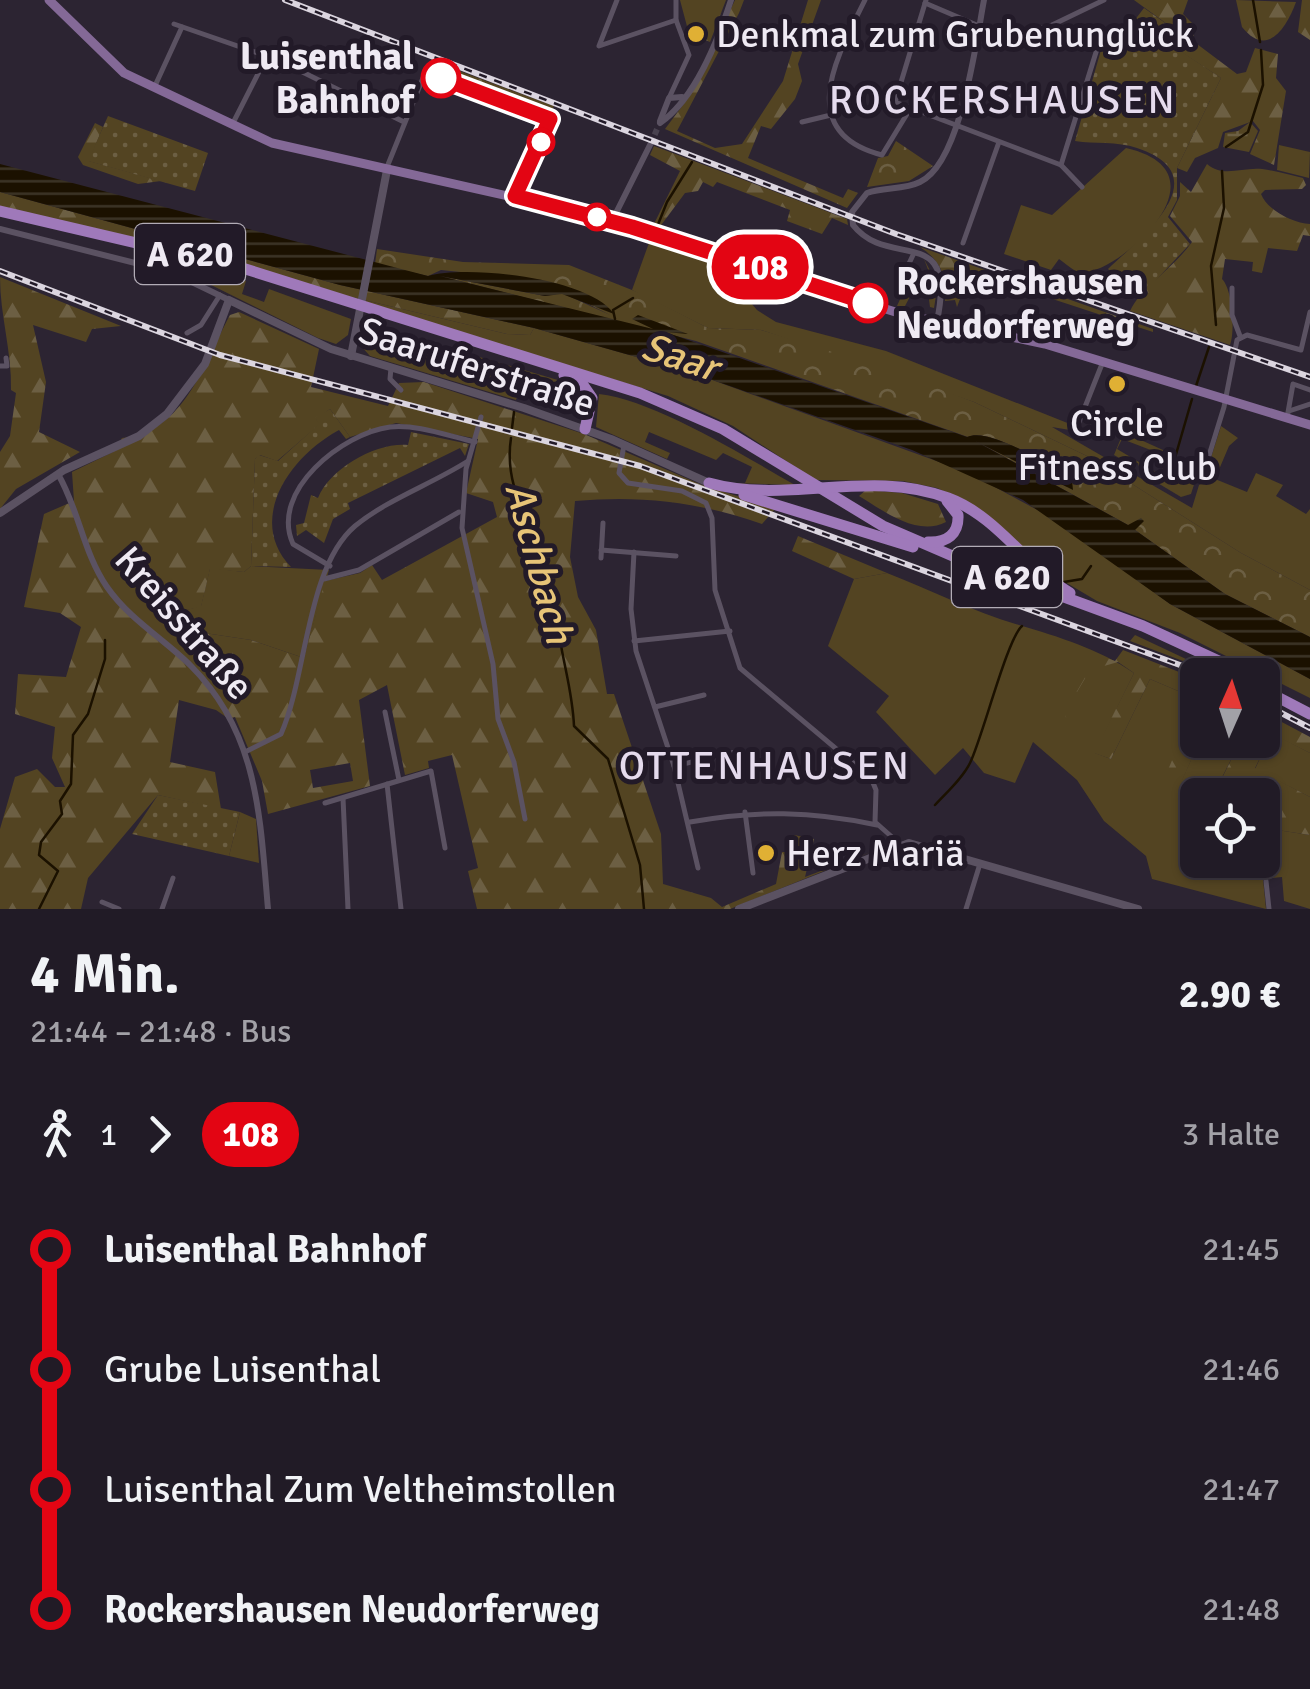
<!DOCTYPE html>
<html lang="de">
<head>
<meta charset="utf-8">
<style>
  :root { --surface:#211b26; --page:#29242e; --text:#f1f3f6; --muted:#a2a1a7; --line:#3e3943 }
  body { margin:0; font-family:Signika,sans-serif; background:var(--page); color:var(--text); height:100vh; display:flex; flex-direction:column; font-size:38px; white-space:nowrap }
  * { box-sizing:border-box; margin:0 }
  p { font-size:32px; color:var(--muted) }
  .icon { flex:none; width:55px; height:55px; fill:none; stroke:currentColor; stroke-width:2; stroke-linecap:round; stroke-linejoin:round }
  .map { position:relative; height:909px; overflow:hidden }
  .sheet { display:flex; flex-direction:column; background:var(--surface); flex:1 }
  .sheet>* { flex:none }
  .badge { padding:0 20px; border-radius:32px; font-size:35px; line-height:65px }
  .needle { width:65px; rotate:3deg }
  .tools { position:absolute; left:1180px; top:658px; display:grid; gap:20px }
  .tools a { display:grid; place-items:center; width:100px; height:100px; border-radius:15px; background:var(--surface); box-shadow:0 2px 8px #0004,0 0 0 2px var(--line); font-size:50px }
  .map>.badge { position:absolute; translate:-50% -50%; box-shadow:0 0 0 5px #fff }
  .legs { display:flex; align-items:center; gap:15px; height:110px; padding:0 30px; font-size:32px }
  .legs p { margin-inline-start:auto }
  .overview { display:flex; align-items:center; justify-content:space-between; height:170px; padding:0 30px }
  h1 { font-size:55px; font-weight:700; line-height:75px }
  ul { padding:0 30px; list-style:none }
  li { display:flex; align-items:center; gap:35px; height:120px; font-size:38px }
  li i { display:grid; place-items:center; width:15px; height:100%; margin:0 12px; background:currentColor }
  li i::after { content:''; width:25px; height:25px; margin:-12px; border:8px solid; border-radius:50%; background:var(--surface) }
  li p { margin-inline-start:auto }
  li:first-child i { background:linear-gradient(#0000 50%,currentColor 0) }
  li:last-child i { background:linear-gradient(currentColor 50%,#0000 0) }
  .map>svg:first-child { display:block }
  .grass { fill:#534422 }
  .forest { fill:url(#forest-firs); fill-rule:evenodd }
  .wetland { fill:url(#wetland-marsh) }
  .park { fill:url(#park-crowns) }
  .garden { fill:url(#garden-dots) }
  .water { fill:url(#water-rules) }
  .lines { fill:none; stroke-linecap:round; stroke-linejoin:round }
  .stream { stroke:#1b1100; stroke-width:2.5 }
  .tertiary-tunnel { stroke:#49424f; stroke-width:6; stroke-dasharray:6 3; stroke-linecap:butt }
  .minor { stroke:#5b5262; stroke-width:5 }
  .tertiary { stroke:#5b5262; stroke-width:6 }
  .secondary { stroke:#5b5262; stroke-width:8 }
  .primary { stroke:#846997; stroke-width:9 }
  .motorway { stroke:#9f79ba; stroke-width:11 }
  .rail-casing { stroke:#dbd5df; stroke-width:6 }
  .rail { stroke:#221a28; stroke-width:2.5; stroke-dasharray:8; stroke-linecap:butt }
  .line-1-casing { stroke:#fff; stroke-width:22 }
  .line-1 { stroke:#e30513; stroke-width:15 }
  .poi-dot { fill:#e0b034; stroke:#221a28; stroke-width:4 }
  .stop-1-dot { fill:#fff; stroke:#e30513; stroke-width:5 }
  .labels { text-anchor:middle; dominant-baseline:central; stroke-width:10; stroke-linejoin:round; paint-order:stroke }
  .shield { fill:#221a28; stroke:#b2acb6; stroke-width:2.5 }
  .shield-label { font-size:35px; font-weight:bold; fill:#efeaf3 }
  .poi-label { font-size:38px; fill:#efeaf3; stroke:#221a28; text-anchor:start }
  .stop-label { font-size:38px; font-weight:bold; fill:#efeaf3; stroke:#221a28; text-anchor:end }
  .street-label { font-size:38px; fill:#efeaf3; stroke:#221a28 }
  .neighbourhood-label { font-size:40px; letter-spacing:2.5px; fill:#e5dbed; stroke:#221a28 }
  .water-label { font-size:40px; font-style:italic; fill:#e7c477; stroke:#221a28 }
</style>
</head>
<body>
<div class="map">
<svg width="1310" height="909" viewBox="0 0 1310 909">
  <defs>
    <pattern id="forest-firs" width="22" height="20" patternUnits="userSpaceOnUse" patternTransform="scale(2.5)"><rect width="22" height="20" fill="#534422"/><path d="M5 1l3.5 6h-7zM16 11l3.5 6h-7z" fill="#6c5f43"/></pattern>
    <pattern id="wetland-marsh" width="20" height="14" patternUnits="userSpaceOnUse" patternTransform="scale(2.5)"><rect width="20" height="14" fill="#534422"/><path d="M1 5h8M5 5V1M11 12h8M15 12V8" fill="none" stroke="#6c5f43"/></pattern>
    <pattern id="park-crowns" width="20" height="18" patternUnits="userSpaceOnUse" patternTransform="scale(2.5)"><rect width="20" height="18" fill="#534422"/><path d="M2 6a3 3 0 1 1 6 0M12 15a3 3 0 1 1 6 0" fill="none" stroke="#6c5f43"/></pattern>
    <pattern id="garden-dots" width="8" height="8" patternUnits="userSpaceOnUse" patternTransform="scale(2.5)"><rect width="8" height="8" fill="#534422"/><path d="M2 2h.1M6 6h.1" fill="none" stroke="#6c5f43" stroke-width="1.8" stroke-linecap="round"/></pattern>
    <pattern id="water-rules" width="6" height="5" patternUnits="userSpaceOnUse" patternTransform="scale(2.5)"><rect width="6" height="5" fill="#1b1100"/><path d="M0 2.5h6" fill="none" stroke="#3c3426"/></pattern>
  </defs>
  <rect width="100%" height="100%" fill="#2c2432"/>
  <g class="grass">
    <polygon points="1279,145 1310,152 1309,178 1277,170"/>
    <path d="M1126,148C1236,173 1112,280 1079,272C1073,271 1064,262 1059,259L1051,270L1004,254L1021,205L1052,215Z"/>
    <polygon points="650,240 740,268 734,283 757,310 776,322 886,351 1075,426 1070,430 1052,427 1192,508 1199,485 1212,479 1209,464 1221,426 1238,438 1229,446 1215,479 1247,492 1256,473 1283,485 1276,496 1306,514 1310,509 1310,590 1241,553 1091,458 974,402 761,330 708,328 632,290"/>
    <polygon points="178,263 246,281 242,294 264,302 269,289 351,319 348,335 336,344 318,338 203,281"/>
    <polygon points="310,287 507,334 530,335 534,328 693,373 967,472 1056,520 1170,604 1310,679 1310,698 1180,633 1097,601 1055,576 971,504 937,488 903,481 815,480 733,426 668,396"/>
    <polygon points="364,323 568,383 588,399 523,377 516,400 370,356 360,345"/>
    <path d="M599,394C654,400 746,457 795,485L726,483H745L752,467L723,453L716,460L649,432L645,442L670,453L667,459L596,427Z"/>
    <polygon points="1132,436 1163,450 1161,454 1122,439 1117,449 1159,474 1170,459 1198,472 1191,494 1181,497 1141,473 1138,463 1130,464 1114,455 1121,438"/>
    <polygon points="251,566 329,570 304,658 251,640 178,629 186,610 201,606 210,568 244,572"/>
    <path d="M887,573C930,590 974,612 1019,625C1059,637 1099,649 1134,673L1095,753L1111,759L1150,679L1197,699L1181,782L1200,740H1241L1216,789L1220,795H1198V860H1262L1263,823L1271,829L1310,835V909L1284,901L1282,877L1263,879L1266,909L1152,879L1146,856L1104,821L1077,780L1033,742L1015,783L984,773L963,748L935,775L876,712L889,696L828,646L854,579Z"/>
    <polygon points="1135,635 1220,675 1130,641"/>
    <polygon points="1272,733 1310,753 1310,797 1255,769"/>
    <polygon points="240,812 256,819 259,863 229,856"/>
  </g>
  <g class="forest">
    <polygon points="680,0 726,0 710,42 703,39 703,31 688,30"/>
    <polygon points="735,0 744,0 739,13 677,131 715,148 742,144 783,81 808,0 821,0 798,64 802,81 795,99 771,129 761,126 748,158 843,198 848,189 858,193 847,208 665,129 689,97"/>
    <polygon points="1134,0 1188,0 1183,14 1195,26 1193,41 1237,74 1246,72 1255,48 1278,54 1276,78 1286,91 1274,165 1250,154 1260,130 1253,121 1223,132 1218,148 1195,158 1187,172 1177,168 1221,78 1169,44 1178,32"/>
    <path d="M1236,0L1296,2C1286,29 1267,58 1242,27Z"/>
    <polygon points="1302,0 1310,0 1310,40 1298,32"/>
    <polygon points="457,70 554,106 549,115 454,77"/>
    <polygon points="95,123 103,127 89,161 161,181 138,184 83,165 78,157"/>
    <polygon points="654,146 847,219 848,225 832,218 822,234 787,221 790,210 717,182 713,187 703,182 698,191 685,193 659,228 653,226 680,171 650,155"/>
    <path d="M1207,164C1223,178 1242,167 1262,169C1276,171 1290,175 1303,178L1306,185L1302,189L1265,190L1261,194C1267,210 1293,223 1310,224V236L1303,235L1297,251L1268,248L1262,273L1252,271L1253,262L1225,259L1222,279C1233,290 1235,332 1230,345L1130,311C1143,285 1172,270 1192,242L1170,216L1180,196V182L1191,192Z"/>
    <polygon points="0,192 340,285 534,328 530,335 507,334 310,287 229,259 0,207"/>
    <path d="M920,247L1153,329V332L970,272L957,307L955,300L945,301C948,277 940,260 920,247Z"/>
    <polygon points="924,259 938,286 930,285 937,289 934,308 930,307 928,292 915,287 905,306 897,306 911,275 932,280"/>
    <path d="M0,277L121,326L92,329L86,342L33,325L46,382L39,432L80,452L16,489L0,509V452L10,436L16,393L11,390C12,351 0,316 0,277Z"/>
    <path d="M239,312L319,349L311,387L388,406L399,383L424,382L584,434L702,485L776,508L762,524C700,502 641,495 575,501L570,557L578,597L596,630L607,694H614L661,834L663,884L711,898L722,907L776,884L782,852H790L794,835L814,839L805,877L871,852L730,909H477L468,871L478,868L452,755L428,761L429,768L405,775L387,685L359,700L370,786L268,814L262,781L235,717L229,719L216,710L179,700L170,762L215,772L221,809L158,795L88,878L81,909H0V829L15,777L37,769L55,787H65L52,758L55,727L15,714L18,674L66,677L81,627L60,613L24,607L44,514L74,501L72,472L113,452L122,438C185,432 204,363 230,315ZM330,409L350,437L396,423L478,439L466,493L493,502L497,517L382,580L372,565L360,573L325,581L304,658L251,640L178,629L186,610L201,607L210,569L244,572L251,566L255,459L260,455L277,461L320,424L316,419ZM350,763L353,781L313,788L310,770Z"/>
    <path d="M866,490L902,493L938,504L946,522C917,537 884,511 859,496Z"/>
    <polygon points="798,536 887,573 854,579 792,551"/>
    <polygon points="1072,645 1115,661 1123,650 1197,679 1197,699 1150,679 1111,759 1094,753 1134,673 1118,662 1090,670 1077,692 1068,693"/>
    <polygon points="1074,700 1085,708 1076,729 1068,728 1065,713"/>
    <polygon points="1197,701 1200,740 1181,783 1165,777"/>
    <polygon points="1263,712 1310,737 1310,753 1272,734 1255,768 1310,797 1310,835 1271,829 1263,823 1262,795 1220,795 1216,790 1241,740 1262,740"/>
  </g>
  <polygon class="wetland" points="1250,122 1258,131 1249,152 1223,147 1225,133 1238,131"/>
  <g class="park">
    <polygon points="896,141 933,166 909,181 867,187 878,158 888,156"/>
    <path d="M377,249L463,262L569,265L642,294L708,328L761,330L884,368L974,402L1091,458L1241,553L1310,590V637L1225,594L1128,525L974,440L1067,487L1072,480C1053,467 988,426 968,437L696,341L440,276L545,296L562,293L610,315L541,280L441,270L428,276L375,264Z"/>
  </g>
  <g class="garden">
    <path d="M1144,8L1178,32L1170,44L1221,78L1177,168V200L1168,217L1190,244L1138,299L1108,269C1139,239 1222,176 1137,148C1117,141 1095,144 1075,141L1101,50L1108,55Z"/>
    <polygon points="108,116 208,153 195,191 88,161"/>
    <path d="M330,409L350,437L346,439L339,430C289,457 246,520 291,567L251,566L255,459L259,455L278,461L319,424L315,418Z"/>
    <path d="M411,432L469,444L465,456L460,448L348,503L350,509L333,519L324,543L306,530L297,536L296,525L304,523L311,495L318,498C330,468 377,442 408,445Z"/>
    <polygon points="158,795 240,812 229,856 132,834"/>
  </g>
  <path class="water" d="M0,164L428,276C466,265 589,277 614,314L562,294L545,296L440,276L653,329L632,319L638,315L688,334L665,332L967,437C989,426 1053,467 1072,480L1073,490L975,441L1128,525L1141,518L1144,521L1135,530L1225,594L1310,637V679L1170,604L1023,500L912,450L693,373L534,328L340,285L0,192Z"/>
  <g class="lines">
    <g class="stream">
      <polyline points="1253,0 1260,42"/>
      <polyline points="1226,147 1248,132 1263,85 1261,50"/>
      <polyline points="657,227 667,202 692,162"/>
      <polyline points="615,319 613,310 633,298"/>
      <polyline points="1216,325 1211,266 1224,208 1222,171"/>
      <polyline points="1196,386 1209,347"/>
      <polyline points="512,428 514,412"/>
      <path d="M511,438C503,490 533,524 548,571C557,599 557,628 563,656C568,681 573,701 574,726L608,759L640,865L644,909"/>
      <polyline points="1168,482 1192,399"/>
      <polyline points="1064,582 1082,579 1091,566"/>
      <path d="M935,805C947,792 962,779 970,763C983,736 1007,639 1022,626"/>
      <polyline points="39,909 58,871 39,855 41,842 62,814 60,801 71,784 73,735 88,714 105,659 105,640"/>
    </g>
    <polyline class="tertiary-tunnel" points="651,143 658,127"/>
    <g class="minor">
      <polyline points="617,0 599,46 676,20"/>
      <path d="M865,0C839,53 792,132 882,155L910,109"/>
      <polyline points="926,0 895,102 1061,165 1082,187"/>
      <polyline points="925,3 979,26"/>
      <polyline points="174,24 278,60 404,122"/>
      <polyline points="1050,26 1088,35 1097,49 1061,165"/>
      <polyline points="976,42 1050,26 1104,0"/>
      <polyline points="154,88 182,27"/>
      <polyline points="669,98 689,55 676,20 676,0"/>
      <polyline points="802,122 831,115"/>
      <polyline points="232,125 267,56"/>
      <polyline points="387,167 425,73 550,119 515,195"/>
      <polyline points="963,243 999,142"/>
      <polyline points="905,272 914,253"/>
      <polyline points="1232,288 1232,315 1240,336"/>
      <polyline points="187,333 201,325 220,295"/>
      <polyline points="0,366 7,366 6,358"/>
      <polyline points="391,368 390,379 401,390"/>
      <polyline points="1289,411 1310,404"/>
      <polyline points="481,417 466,469 462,528 493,664 498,719 514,762 525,819"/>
      <polyline points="1287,418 1293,384 1310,390"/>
      <polyline points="1079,422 1102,364"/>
      <polyline points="624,445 619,473 628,483 682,491 706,503 712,518 715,590 740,668 871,778 876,790 875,822 901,845"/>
      <polyline points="1203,475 1224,407 1237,340 1247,335 1301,350 1310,312"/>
      <polyline points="601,550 676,556"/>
      <polyline points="634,552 631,609 636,651 674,766 698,868"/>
      <polyline points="601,558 603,523"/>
      <path d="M330,566L293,544C269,491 343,433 390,427C417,424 448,436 475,442"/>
      <polyline points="324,579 359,570 459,512"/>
      <polyline points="634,641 730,631"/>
      <polyline points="655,707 704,695"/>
      <polyline points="385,712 399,780"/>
      <path d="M247,751L281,734C307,676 306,568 355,526C388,499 432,484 468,461"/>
      <polyline points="674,766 740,751"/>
      <polyline points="387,784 401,909"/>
      <polyline points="343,798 348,909"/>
      <polyline points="325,803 431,771 445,848"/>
      <polyline points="745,812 753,873"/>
      <path d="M690,822C756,810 812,811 877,825"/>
      <polyline points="1266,881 1269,909"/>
      <polyline points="102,902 119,909"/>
      <polyline points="162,909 173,878"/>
      <polyline points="966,909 979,867"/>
    </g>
    <g class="tertiary">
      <polyline points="660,121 669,98 682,97"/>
      <path d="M660,123C696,98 718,40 731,0"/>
      <polyline points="612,221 651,143"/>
      <polyline points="0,229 171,272 229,300"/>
      <path d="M937,321C958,221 889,271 853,225L852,212L867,193C884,187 904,190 920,182C961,163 976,42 984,0"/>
      <path d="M58,474C79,510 83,552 107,587C130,620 164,639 191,666C259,734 260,818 268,909"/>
    </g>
    <g class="secondary">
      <polyline points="351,356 387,170"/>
      <polyline points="0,513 64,470 139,436 167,414 205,364 229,300 331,349 524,408 611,439 709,483"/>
      <polyline points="739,909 909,843 1138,909"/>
    </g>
    <polyline class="primary" points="49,0 124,73 272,143 570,210 905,315 1045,344 1310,425"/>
    <g class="motorway">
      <polyline points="0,211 239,267 640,393 723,429 883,526 955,557 1143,626 1249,675"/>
      <polyline points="564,375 583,385 592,398 585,429"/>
      <path d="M709,483C788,505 870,468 948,498C997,516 1026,566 1070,593"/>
      <polyline points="744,495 913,547"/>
      <path d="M928,542C947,543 959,534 958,515L947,501"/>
      <polyline points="1262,689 1310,714"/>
    </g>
    <g class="rail-casing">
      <g id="rail">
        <polyline points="285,0 896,234 1310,377"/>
        <polyline points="0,271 220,355 640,466 1207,675"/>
        <polyline points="1262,703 1310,728"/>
      </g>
    </g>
    <use href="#rail" class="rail"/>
  </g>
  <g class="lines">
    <g class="line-1-casing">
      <polyline id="line-1" points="441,78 550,119 515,196 632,227 868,303"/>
    </g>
    <use href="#line-1" class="line-1"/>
  </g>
  <g class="poi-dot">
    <circle cx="696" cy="34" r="10"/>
    <circle cx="1117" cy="384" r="10"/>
    <circle cx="766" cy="853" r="10"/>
  </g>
  <g class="stop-1-dot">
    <circle cx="441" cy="78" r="18"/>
    <circle cx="541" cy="142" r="12"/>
    <circle cx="597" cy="217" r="12"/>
    <circle cx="868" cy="303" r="18"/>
  </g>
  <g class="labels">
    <g class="shield">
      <rect x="135" y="224" width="110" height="60" rx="8"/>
      <rect x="952" y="547" width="110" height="60" rx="8"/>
    </g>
    <g class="shield-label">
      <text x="190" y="254">A 620</text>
      <text x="1007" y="577">A 620</text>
    </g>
    <g class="poi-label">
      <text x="716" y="34">Denkmal zum Grubenunglück</text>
      <text x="1117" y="423" text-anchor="middle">Circle<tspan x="1117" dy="44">Fitness Club</tspan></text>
      <text x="786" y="853">Herz Mariä</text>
    </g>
    <g class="stop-label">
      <text x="414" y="56">Luisenthal<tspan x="414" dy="44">Bahnhof</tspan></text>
      <text x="896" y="281" text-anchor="start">Rockershausen<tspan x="896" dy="44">Neudorferweg</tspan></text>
    </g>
    <g class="street-label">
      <text transform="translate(477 367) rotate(18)">Saaruferstraße</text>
      <text transform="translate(184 623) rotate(49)">Kreisstraße</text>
    </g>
    <g class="neighbourhood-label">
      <text x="1003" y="100">ROCKERSHAUSEN</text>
      <text x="765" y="766">OTTENHAUSEN</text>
    </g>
    <g class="water-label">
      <text transform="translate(680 357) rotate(18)">Saar</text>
      <text transform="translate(539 563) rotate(75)">Aschbach</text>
    </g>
  </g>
</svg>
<div class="tools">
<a><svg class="needle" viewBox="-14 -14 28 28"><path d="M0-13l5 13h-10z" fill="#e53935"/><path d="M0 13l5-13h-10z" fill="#a2a1a7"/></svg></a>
<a><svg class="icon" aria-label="locate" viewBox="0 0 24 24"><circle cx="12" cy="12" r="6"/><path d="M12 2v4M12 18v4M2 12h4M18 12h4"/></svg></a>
</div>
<b class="badge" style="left:760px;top:267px;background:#e30513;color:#fff">108</b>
</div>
<section class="sheet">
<div class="overview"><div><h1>4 Min.</h1><p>21:44 – 21:48 · Bus</p></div><b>2.90 €</b></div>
<div class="legs"><svg class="icon" aria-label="walk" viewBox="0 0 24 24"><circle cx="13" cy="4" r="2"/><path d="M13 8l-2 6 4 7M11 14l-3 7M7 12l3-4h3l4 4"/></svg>1<svg class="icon" aria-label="forward" viewBox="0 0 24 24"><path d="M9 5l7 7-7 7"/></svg><b class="badge" style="background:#e30513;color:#fff">108</b><p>3 Halte</p></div>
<ul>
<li><i style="color:#e30513"></i><b>Luisenthal Bahnhof</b><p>21:45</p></li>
<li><i style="color:#e30513"></i><span>Grube Luisenthal</span><p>21:46</p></li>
<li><i style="color:#e30513"></i><span>Luisenthal Zum Veltheimstollen</span><p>21:47</p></li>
<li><i style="color:#e30513"></i><b>Rockershausen Neudorferweg</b><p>21:48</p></li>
</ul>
</section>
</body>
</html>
